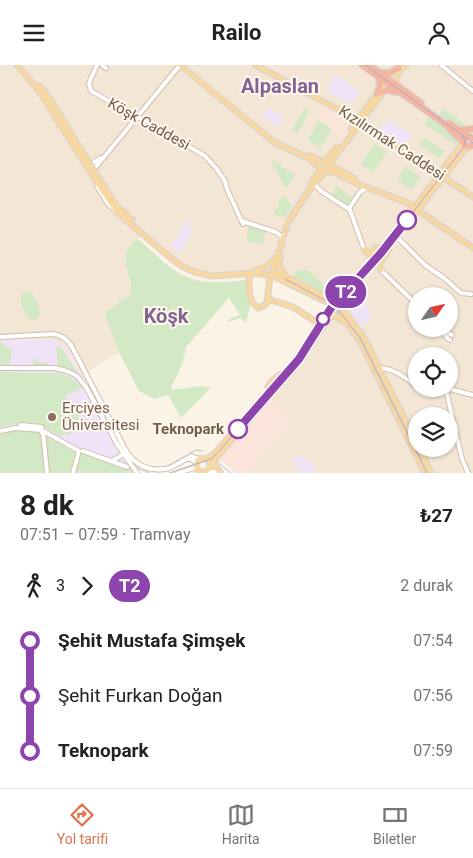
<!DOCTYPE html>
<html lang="tr">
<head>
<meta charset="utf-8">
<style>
  :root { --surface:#fff; --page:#f6f6f6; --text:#222; --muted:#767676; --line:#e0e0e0; --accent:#e07250 }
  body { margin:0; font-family:Roboto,sans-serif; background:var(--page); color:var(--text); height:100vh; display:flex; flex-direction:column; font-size:19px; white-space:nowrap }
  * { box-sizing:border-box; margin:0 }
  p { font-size:16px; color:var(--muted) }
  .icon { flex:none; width:28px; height:28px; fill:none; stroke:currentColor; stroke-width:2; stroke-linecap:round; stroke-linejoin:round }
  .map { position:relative; height:408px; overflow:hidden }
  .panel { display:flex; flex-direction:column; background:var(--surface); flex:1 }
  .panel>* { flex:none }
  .badge { padding:0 10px; border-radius:16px; font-size:18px; line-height:32px }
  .needle { width:32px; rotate:56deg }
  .tools { position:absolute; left:408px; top:222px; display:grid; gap:10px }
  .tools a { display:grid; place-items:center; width:50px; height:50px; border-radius:50%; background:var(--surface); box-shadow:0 1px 4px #0004; font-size:25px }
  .map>.badge { position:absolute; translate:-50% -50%; box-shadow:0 0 0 2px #fff }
  .legs { display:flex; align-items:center; gap:8px; height:55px; padding:0 20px; font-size:16px }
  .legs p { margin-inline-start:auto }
  .headline { display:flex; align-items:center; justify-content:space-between; height:85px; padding:0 20px }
  h1 { font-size:28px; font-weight:700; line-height:38px }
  ul { padding:0 20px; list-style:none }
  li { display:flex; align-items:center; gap:18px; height:55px; font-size:19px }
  li i { display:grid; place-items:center; width:8px; height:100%; margin:0 6px; background:currentColor }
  li i::after { content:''; width:12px; height:12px; margin:-6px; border:4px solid; border-radius:50%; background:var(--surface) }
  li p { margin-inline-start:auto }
  li:first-child i { background:linear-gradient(#0000 50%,currentColor 0) }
  li:last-child i { background:linear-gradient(currentColor 50%,#0000 0) }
  header { display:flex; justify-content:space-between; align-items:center; height:65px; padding:0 20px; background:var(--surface); font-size:22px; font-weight:700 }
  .tabs { display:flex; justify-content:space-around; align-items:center; height:70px; border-top:1px solid var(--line); background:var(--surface); font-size:14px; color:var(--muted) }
  .tabs a { display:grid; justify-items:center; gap:2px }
  .tabs .active { color:var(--accent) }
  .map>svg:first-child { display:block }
  .residential { fill:#f3e6d5; fill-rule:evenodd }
  .commercial { fill:#fbe5db }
  .education { fill:#f0e3f8 }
  .green { fill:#d3e9c5 }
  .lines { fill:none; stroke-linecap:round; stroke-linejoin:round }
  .stream { stroke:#a2cdd6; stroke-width:1 }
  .primary-tunnel { stroke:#d9cec0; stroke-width:4.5; stroke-dasharray:4.5 2; stroke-linecap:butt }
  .secondary-casing { stroke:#d2bead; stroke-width:6 }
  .primary-casing { stroke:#dbd4d0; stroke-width:7 }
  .highway-casing { stroke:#dbd4d0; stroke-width:8 }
  .secondary { stroke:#fff; stroke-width:4 }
  .primary { stroke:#f7d8a2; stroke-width:4.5 }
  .highway { stroke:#f3b6a0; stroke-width:5.5 }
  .tram { stroke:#b7a5c5; stroke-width:1 }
  .primary-bridge-casing { stroke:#dbd4d0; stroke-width:7; stroke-linecap:butt }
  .primary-bridge { stroke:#f7d8a2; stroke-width:4.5 }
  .line-1-casing { stroke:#fff; stroke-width:11 }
  .line-1 { stroke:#8e44ad; stroke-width:8 }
  .stop-1-dot { fill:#fff; stroke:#8e44ad; stroke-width:2.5 }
  .education-dot { fill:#8d6e63; stroke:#fef8ed; stroke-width:2 }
  .labels { text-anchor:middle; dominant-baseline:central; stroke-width:4; stroke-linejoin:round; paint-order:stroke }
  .street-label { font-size:15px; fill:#745b4c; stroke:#fef8ed }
  .education-label { font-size:15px; fill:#785e54; stroke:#fef8ed; text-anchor:start }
  .stop-label { font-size:15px; font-weight:bold; fill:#745b4c; stroke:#fef8ed; text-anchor:end }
  .district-label { font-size:20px; font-weight:bold; fill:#826490; stroke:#fef8ed }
</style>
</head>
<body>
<header><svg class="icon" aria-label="menu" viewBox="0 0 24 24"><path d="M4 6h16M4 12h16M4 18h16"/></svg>Railo<svg class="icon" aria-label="person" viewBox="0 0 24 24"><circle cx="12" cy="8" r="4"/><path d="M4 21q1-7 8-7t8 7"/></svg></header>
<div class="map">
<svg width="473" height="408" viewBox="0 0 473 408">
  <rect width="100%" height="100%" fill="#fbf4e6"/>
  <path class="residential" d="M0,0H473V408H246L271,378L274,376L269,334L300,292L334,240L301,221L273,210H212L182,201L144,169L131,179L128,184L125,197L129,210L132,228L107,246L105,249L119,287L95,302L83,313L70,290L55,275L0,274ZM416,231H449V264H416ZM416,291H449V324H416ZM416,351H449V384H416Z"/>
  <g class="commercial">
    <polygon points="327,38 360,54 347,72 317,55"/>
    <polygon points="270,334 282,344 291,357 271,378 246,408 237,408 218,393"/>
  </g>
  <g class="education">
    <polygon points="335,9 360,27 351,39 326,26"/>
    <polygon points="267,43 284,51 279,61 262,52"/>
    <polygon points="389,54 411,70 404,79 401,79 380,64"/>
    <polygon points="188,154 192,168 179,189 171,180"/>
    <polygon points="364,235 372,252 361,261 350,246"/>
    <polygon points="0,274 55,275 68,287 133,406 0,408"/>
    <polygon points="299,389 303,394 306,393 308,397 311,395 315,401 312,404 315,408 301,408 292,393"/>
  </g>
  <g class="green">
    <polygon points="304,43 309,46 298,69 292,66"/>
    <polygon points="443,43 466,60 462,65 438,50"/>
    <polygon points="429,52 454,70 458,81 424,59"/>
    <polygon points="318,56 332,63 321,82 308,76"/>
    <polygon points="425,73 445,86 439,93 419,79"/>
    <polygon points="375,79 387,87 373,107 361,99"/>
    <polygon points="272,95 295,110 286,124 271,96"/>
    <polygon points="405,102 421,112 411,125 397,114"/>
    <polygon points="337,120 352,133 351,139 347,140 332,130"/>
    <polygon points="285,131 292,141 285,152 274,150 276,143 279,143 279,134"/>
    <polygon points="248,161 266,165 263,180 247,176"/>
    <path d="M138,174C180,212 187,222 246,215L247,218L250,242L246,258L241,253L227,257L231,253L240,250L229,233L186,282L183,297L171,323L172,325L200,321L211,323L181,353L169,331L167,330L154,334L139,326L119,287L105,251L107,246L132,228C131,222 131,216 129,211C124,194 122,186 138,174Z"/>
    <path d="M303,204C314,207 321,218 329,227L326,229L294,212L297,205L301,206Z"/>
    <path d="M28,226C36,229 41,244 39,252C27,263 18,238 22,228Z"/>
    <polygon points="0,277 12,285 10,303 0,303"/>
    <path d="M56,280L63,285L85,319C68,303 55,305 33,303V295L35,294L40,297L48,298L50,302L58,300Z"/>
    <polygon points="0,307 58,308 70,312 83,323 65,331 71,348 76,347 80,356 86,354 87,357 74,358 70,371 65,369 59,371 42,361 20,358 0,362"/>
    <path d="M18,364C28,366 40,367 49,371C59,377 73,391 85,386L131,403L135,408H0V367Z"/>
  </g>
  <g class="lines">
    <g class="stream">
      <polyline points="217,397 231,408"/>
      <polyline points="166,402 196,385 203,386"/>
      <polyline points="137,403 150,408"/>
      <polyline points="156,408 159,406"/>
    </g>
    <polyline class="primary-tunnel" points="327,237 341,250"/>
    <g class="secondary-casing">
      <g id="secondary">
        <polyline points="97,0 89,18 91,26 168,69 205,91 216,103 225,116 227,124 243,159"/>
        <polyline points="102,0 106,3"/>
        <polyline points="441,0 473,26"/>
        <polyline points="93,98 101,93"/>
        <polyline points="95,103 180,0"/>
        <polyline points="314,119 321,126 350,145"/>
        <polyline points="97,121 108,139 115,145"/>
        <polyline points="350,142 360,127 368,122"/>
        <polyline points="350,145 364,184"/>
        <polyline points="242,156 276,167 281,171"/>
        <polyline points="397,172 425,200 444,213 461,228 471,229"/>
        <polyline points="381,205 416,239"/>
        <polyline points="440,264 448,274 450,275"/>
        <polyline points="442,264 452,270"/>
        <path d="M0,272L53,269C61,270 66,273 71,280L125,384C134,400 150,408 170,403C178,399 184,395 191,391L199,394"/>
        <polyline points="0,303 55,303 67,306 77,311 86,322 117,379 137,408"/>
        <path d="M379,304C391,301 407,314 416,321"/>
        <polyline points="421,324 431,326 446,324 448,326 450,324 473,330"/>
        <polyline points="446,325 462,394 468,408"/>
        <polyline points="20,360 42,362"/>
        <polyline points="0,366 16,363 41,365 42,368"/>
        <polyline points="83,386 127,402"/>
        <polyline points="187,394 192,394 196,398"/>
        <polyline points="112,396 124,389"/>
        <polyline points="207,406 221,408"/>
        <polyline points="47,408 43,366 79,386 73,408"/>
        <polyline points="178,408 197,402"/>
      </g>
    </g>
    <g class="primary-casing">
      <g id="primary">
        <polyline points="17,0 40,27 77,86"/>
        <polyline points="180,0 274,77 310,94 323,105 334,107 360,120 406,137 473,183"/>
        <polyline points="255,0 358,55 473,132"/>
        <polyline points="395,17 398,8 406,0"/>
        <polyline points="40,21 52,37 80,83"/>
        <polyline points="351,64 384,19"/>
        <polyline points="310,91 327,98 354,113"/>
        <polyline points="324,97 337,82"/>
        <polyline points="329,102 329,100 384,26"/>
        <polyline points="99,114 116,140 132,155"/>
        <polyline points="96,116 118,148 172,194 183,202 195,207 212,211 254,208 273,211 327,237"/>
        <polyline points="311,118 321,102"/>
        <polyline points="364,184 369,190 375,183 384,182"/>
        <polyline points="280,190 279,201 285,210"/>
        <polyline points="376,192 409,150 463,77"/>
        <polyline points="366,204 378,186"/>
        <polyline points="257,205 266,202 275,193"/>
        <polyline points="273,205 288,157 310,124 326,106"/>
        <polyline points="381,205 380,199 389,184"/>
        <polyline points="272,208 287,212 329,234"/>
        <path d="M252,209L249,212C249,222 248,237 258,243L261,242L267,238L270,211"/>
        <polyline points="353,222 357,221 360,223"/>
        <polyline points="268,231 271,235 293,242 319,259"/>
        <polyline points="343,236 342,243 365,274 416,377"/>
        <polyline points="341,250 360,276 425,408"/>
        <polyline points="328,253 335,251 343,256"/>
        <polyline points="268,322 272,316 281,309"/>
        <polyline points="420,384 431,408"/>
        <circle cx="203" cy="400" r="7"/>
        <polyline points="207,394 215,388 294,298 332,240 357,213"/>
        <polyline points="214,395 215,401 220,407"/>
        <polyline points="211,399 301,295 335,243 391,179 463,87 469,82"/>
      </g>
    </g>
    <g class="highway-casing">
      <g id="highway">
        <polyline points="362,0 445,59 463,77"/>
        <polyline points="369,0 421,38"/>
        <polyline points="380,8 389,8 399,3"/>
        <polyline points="382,27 388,25 397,27"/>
        <polyline points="377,29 380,20 379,12"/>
        <polyline points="449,58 468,71"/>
        <polyline points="460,65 473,64"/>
        <polyline points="473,73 466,71 463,77 467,82 473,80"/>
      </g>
    </g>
    <use href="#secondary" class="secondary"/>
    <use href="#primary" class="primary"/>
    <use href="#highway" class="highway"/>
    <g class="tram">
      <polyline points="365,0 473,78"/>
      <polyline points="285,214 334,240 360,273 427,408"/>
      <polyline points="170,408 211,394 221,384 299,294 330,245 381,188 464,82 465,76 462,70"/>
    </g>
    <g class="primary-bridge-casing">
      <g id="primary-bridge">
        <polyline points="80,83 99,114"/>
        <polyline points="77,86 96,116"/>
      </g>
    </g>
    <use href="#primary-bridge" class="primary-bridge"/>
  </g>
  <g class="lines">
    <g class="line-1-casing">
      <polyline id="line-1" points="238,364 299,294 331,243 381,188 407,155"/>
    </g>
    <use href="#line-1" class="line-1"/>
  </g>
  <g class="stop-1-dot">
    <circle cx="407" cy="155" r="9"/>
    <circle cx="323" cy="254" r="6"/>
    <circle cx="238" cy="364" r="9"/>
  </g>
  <circle class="education-dot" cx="52" cy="352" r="5"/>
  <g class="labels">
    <g class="street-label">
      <text transform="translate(149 59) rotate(29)">Köşk Caddesi</text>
      <text transform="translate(392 78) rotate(33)">Kızılırmak Caddesi</text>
    </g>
    <g class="education-label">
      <text x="62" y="343">Erciyes<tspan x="62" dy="17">Üniversitesi</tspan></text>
    </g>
    <g class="stop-label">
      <text x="224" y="364">Teknopark</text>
    </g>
    <g class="district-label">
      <text x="280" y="21">Alpaslan</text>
      <text x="166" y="251">Köşk</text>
    </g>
  </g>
</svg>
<div class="tools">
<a><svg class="needle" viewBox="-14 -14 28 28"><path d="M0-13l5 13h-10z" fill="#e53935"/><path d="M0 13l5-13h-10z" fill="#767676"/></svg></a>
<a><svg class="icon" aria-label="locate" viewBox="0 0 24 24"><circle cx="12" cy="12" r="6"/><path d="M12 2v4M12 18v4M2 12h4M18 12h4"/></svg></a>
<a><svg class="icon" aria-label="layers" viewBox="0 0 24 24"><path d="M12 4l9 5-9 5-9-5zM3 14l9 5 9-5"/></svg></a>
</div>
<b class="badge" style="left:346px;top:227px;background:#8e44ad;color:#fff">T2</b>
</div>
<section class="panel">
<div class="headline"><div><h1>8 dk</h1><p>07:51 – 07:59 · Tramvay</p></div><b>₺27</b></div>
<div class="legs"><svg class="icon" aria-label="walk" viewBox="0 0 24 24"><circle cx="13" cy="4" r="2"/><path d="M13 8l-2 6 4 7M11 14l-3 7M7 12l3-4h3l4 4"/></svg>3<svg class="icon" aria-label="forward" viewBox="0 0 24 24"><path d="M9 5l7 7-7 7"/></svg><b class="badge" style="background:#8e44ad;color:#fff">T2</b><p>2 durak</p></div>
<ul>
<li><i style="color:#8e44ad"></i><b>Şehit Mustafa Şimşek</b><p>07:54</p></li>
<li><i style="color:#8e44ad"></i><span>Şehit Furkan Doğan</span><p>07:56</p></li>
<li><i style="color:#8e44ad"></i><b>Teknopark</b><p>07:59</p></li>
</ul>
</section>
<nav class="tabs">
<a class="active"><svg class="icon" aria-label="directions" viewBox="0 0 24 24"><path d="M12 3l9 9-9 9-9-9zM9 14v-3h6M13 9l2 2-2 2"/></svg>Yol tarifi</a>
<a><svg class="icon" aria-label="map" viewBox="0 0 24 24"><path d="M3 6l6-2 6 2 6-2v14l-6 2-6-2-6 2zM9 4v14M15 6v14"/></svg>Harita</a>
<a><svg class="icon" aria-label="tickets" viewBox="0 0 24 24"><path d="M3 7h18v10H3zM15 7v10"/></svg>Biletler</a>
</nav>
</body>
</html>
